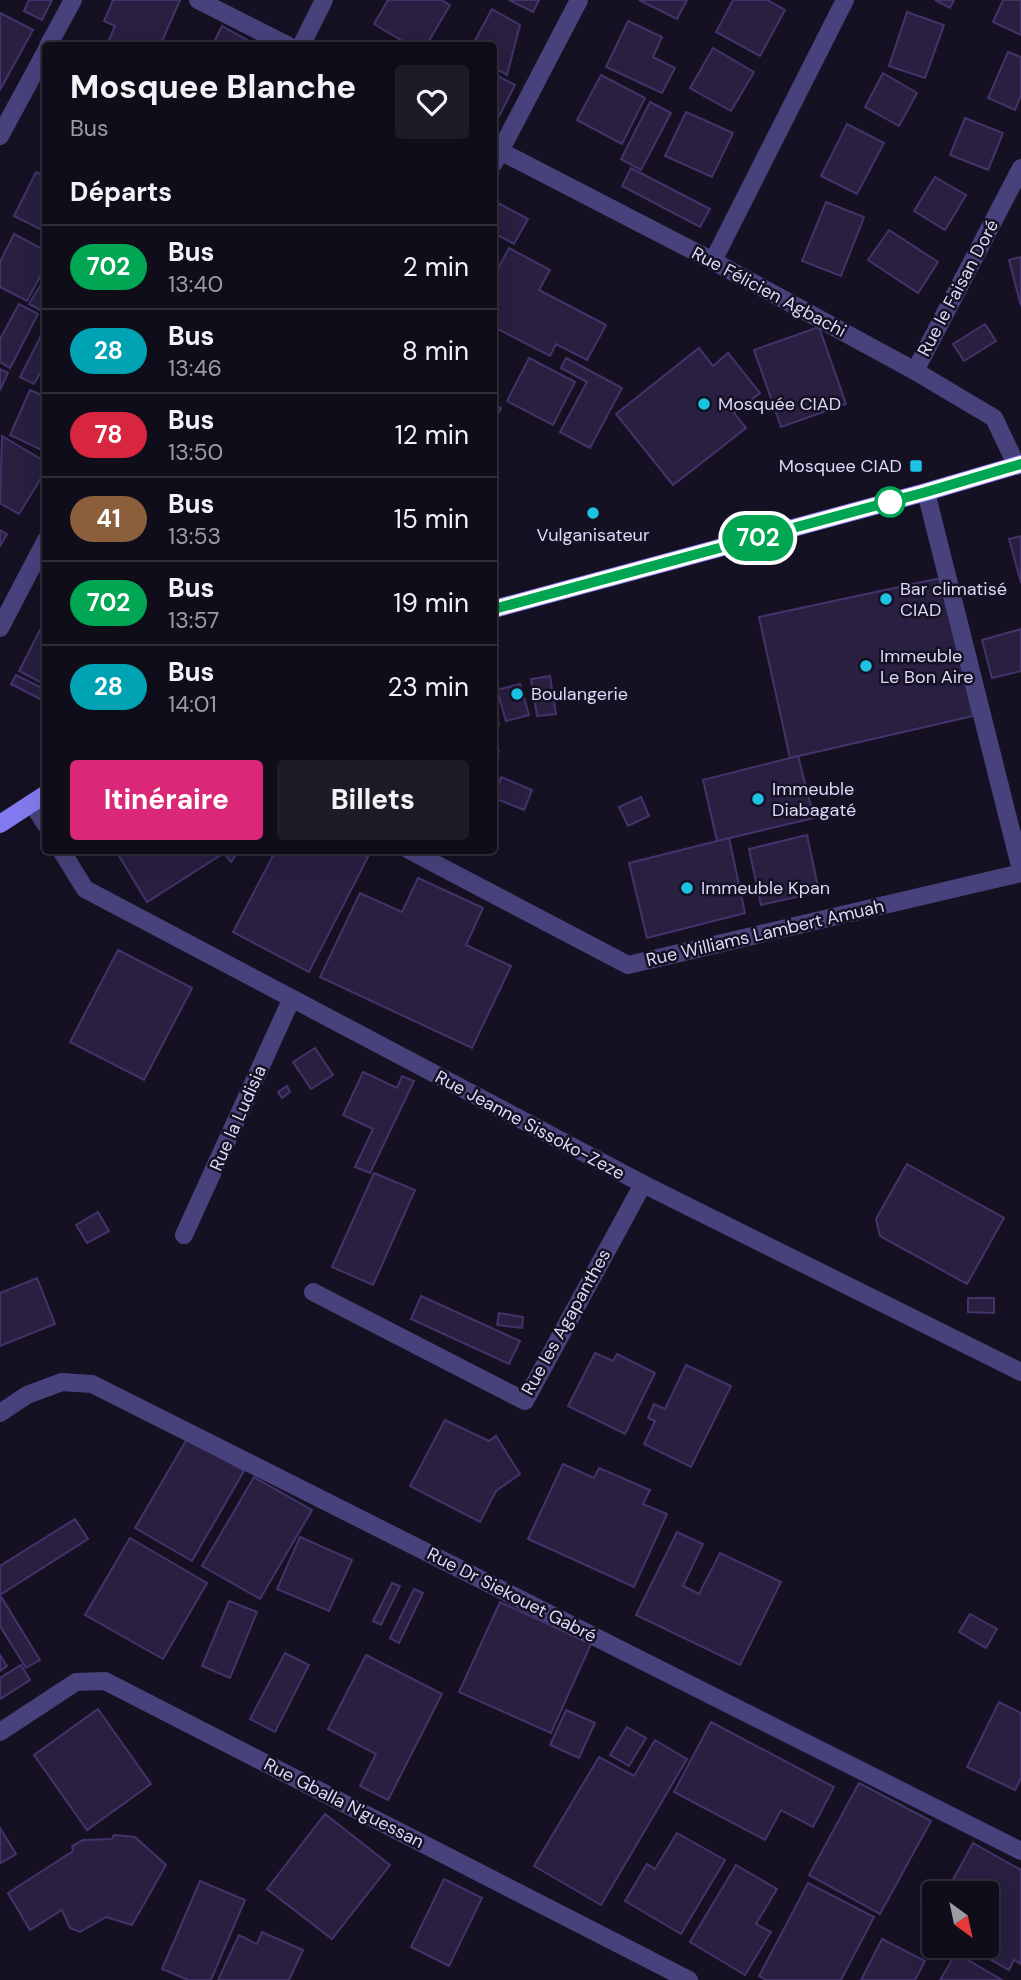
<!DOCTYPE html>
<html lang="fr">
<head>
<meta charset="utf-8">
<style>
  :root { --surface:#100d1a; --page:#1e1b27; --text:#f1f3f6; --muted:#9c9ca2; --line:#302d39; --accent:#db2777 }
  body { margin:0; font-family:"DM Sans",sans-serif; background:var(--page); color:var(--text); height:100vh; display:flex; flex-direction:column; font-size:26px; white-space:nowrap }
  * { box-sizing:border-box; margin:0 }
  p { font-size:23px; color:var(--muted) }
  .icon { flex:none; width:38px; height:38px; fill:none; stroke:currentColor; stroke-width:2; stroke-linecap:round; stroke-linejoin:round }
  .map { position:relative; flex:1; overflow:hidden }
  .side { position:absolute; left:42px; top:42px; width:455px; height:812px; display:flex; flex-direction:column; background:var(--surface); border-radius:7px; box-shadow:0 7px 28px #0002,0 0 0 2px var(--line) }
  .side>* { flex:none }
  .badge { padding:0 14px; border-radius:23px; font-size:24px; line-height:46px }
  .needle { width:46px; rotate:147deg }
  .controls { position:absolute; left:922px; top:1881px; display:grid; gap:14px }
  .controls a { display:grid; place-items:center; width:77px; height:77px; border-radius:7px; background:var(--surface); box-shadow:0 7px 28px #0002,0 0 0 2px var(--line); font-size:35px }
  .map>.badge { position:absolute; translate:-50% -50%; box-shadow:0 0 0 4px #fff }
  h2 { padding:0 28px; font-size:26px; line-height:63px }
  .round { display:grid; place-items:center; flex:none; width:74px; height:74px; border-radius:7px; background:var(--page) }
  .overview { display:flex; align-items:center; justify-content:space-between; height:119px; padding:0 28px }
  h1 { font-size:33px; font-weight:700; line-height:52px }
  .primary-button { display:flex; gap:14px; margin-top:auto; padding:14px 28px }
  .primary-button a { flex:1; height:80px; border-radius:7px; background:var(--accent); color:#fff; font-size:28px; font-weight:700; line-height:80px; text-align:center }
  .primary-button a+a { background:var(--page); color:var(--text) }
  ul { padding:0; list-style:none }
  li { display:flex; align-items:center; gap:21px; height:84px; padding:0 28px; border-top:2px solid var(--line) }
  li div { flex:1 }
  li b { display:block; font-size:26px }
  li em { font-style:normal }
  li .badge { min-width:77px; font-weight:700; text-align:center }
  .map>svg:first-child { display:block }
  .building { fill:#281f41; stroke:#42346a; stroke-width:2 }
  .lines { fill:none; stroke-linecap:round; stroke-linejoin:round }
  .minor { stroke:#47427c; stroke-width:18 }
  .secondary { stroke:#847aef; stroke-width:18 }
  .line-casing { stroke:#fff; stroke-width:16 }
  .line { stroke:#00a651; stroke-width:10 }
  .poi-dot { fill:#1cc2e2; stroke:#151122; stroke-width:2.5 }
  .stop-dot { fill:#fff; stroke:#00a651; stroke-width:3.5 }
  .labels { text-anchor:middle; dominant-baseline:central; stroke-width:5; stroke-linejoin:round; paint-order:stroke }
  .street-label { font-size:18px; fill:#ddd7fa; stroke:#151122 }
  .poi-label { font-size:18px; fill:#ddd7fa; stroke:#151122; text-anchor:start }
</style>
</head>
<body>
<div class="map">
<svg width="1021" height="1980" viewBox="0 0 1021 1980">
  <rect width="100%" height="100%" fill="#151122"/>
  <g class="building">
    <polygon points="29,0 52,0 42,20 24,11"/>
    <polygon points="113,0 180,0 160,46 111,46 107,44 115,26 104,21"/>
    <polygon points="388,0 441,0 450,5 426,46 411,46 374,24"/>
    <polygon points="509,0 539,0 533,12"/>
    <polygon points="639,0 687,0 677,19"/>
    <polygon points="733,0 767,0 785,10 760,56 716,32"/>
    <polygon points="935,0 954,0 950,8"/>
    <polygon points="1003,0 1021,0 1021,35 993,22"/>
    <polygon points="492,9 520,25 507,75 494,68 494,46 472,46"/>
    <polygon points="907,12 944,25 925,78 889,66"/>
    <polygon points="0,13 33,30 0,90"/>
    <polygon points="628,21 662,37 653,57 675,68 662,93 606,67"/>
    <polygon points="222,26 258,46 212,46"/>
    <polygon points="713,48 754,72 731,111 690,88"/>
    <polygon points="1008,52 1021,57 1021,95 1015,110 988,98"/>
    <polygon points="883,73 917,93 899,126 865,107"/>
    <polygon points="494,74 515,85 495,124 494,123"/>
    <polygon points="601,75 645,98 622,144 577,120"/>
    <polygon points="650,102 671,113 641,170 621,159"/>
    <polygon points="686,112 733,133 712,177 665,156"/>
    <polygon points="965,118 1003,133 988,170 950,155"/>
    <polygon points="847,124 884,143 857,194 821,176"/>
    <polygon points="631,168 710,209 700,227 622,186"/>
    <polygon points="36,172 46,177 46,232 14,216"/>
    <polygon points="935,177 966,195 945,230 914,211"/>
    <polygon points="826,202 864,217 841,276 802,261"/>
    <polygon points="498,203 528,219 514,244 494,233 494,212"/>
    <polygon points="889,230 938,262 918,293 868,260"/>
    <polygon points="14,234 46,251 46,266 27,301 0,287 0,262"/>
    <polygon points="509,248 550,270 539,290 606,325 587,360 556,344 550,356 494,327 494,276"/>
    <polygon points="1021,257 1021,306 1009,260"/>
    <polygon points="46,276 46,313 29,304"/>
    <polygon points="19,304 38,314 10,368 0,362 0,339"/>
    <polygon points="985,324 996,341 964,361 953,344"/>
    <polygon points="46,326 46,363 34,384 20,377"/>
    <polygon points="819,327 846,404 781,427 754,350"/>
    <polygon points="699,348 713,366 728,353 760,393 734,413 746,428 673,485 616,414"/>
    <polygon points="529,358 575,382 553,425 507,401"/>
    <polygon points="566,358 622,388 590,448 560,432 587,382 561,368"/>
    <polygon points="0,369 8,373 0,390"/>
    <polygon points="30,390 46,397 46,452 10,435"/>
    <polygon points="494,404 501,408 494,422"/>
    <polygon points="2,436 46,462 46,470 19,514 0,503"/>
    <polygon points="0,530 7,534 0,546"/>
    <polygon points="1021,536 1021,583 1009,539"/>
    <polygon points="941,578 973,716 790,758 759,617"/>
    <polygon points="42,626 46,628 46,685 19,671"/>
    <polygon points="1021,629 1021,671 992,678 982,640"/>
    <polygon points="16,675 46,690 46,702 11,684"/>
    <polygon points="550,676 556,714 537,716 531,679"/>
    <polygon points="520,684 529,715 506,721 497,690"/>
    <polygon points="494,706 499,724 494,726"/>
    <polygon points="494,749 499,751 494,767"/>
    <polygon points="798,756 814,818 717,841 703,780"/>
    <polygon points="501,777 532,790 524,810 494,798"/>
    <polygon points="641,797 649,816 628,826 619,807"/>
    <polygon points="807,835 819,892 761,905 749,849"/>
    <polygon points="729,838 745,913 647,938 629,863"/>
    <polygon points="127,850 222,850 224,853 147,902 119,856"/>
    <polygon points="222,850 239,850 231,862"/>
    <polygon points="276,850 355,850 368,857 309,972 233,932"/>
    <polygon points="418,878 483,908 466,945 511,966 472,1048 320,977 360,893 402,912"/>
    <polygon points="118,950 192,988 144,1080 70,1042"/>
    <polygon points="315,1048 333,1075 311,1089 293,1062"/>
    <polygon points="363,1072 397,1088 402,1076 414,1081 370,1173 355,1167 373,1129 343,1115"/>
    <polygon points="287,1086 290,1092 282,1098 278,1092"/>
    <polygon points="907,1164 1004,1218 967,1284 880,1236 876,1219"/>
    <polygon points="374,1173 415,1190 373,1285 332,1267"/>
    <polygon points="98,1212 109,1231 87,1243 76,1225"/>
    <polygon points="37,1278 55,1324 0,1346 0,1293"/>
    <polygon points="421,1296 520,1341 509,1364 411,1319"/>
    <polygon points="968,1298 994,1298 994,1313 968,1312"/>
    <polygon points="499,1313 523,1317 522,1328 497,1325"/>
    <polygon points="595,1353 613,1361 617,1354 655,1373 625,1434 568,1406"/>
    <polygon points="686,1365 731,1386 691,1467 644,1444 655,1421 648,1418 654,1404 665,1409"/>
    <polygon points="445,1420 489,1441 496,1436 520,1474 496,1491 480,1522 410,1486"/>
    <polygon points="187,1439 244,1471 192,1561 135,1528"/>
    <polygon points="563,1464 594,1478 599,1468 650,1490 643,1504 667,1514 634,1587 528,1539"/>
    <polygon points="254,1477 312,1510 260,1599 202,1566"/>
    <polygon points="75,1519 88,1539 0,1595 40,1660 26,1668 0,1626 0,1566"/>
    <polygon points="677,1532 703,1544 683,1586 699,1594 720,1553 781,1582 740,1665 636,1615"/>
    <polygon points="300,1537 352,1560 329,1611 277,1589"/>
    <polygon points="130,1538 207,1583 163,1659 85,1615"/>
    <polygon points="392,1583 400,1586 381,1625 373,1621"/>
    <polygon points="414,1589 423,1593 399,1643 390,1638"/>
    <polygon points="229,1601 257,1612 230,1678 202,1666"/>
    <polygon points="500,1602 591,1644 551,1733 459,1692"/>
    <polygon points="970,1614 997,1629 986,1648 959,1632"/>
    <polygon points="285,1653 309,1665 275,1732 250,1719"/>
    <polygon points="0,1655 7,1666 0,1671"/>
    <polygon points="366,1655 442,1694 388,1800 360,1786 376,1754 328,1729"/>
    <polygon points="21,1665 30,1680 0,1699 0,1678"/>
    <polygon points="999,1702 1021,1713 1021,1778 1015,1790 967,1767"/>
    <polygon points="98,1709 151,1784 87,1830 34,1755"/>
    <polygon points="566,1710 595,1723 579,1758 550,1745"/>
    <polygon points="711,1722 834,1787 813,1827 781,1810 765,1840 674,1792"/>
    <polygon points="627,1727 646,1738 629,1766 610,1755"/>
    <polygon points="655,1740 687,1759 601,1905 534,1866 599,1757 634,1776"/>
    <polygon points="859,1783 931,1821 880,1914 809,1875"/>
    <polygon points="325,1814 390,1865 332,1939 267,1889"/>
    <polygon points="0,1828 16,1854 1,1863 0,1862"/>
    <polygon points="677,1833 725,1860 681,1934 625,1901 647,1864 655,1869"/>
    <polygon points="114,1835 135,1837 166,1865 132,1925 106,1917 80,1932 70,1928 62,1910 30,1930 8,1893 73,1851 72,1846 83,1840 112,1839"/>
    <polygon points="973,1843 1021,1870 1021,1964 1014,1960 1009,1970 967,1946 987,1946 987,1894 945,1894"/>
    <polygon points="736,1865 777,1889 756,1924 771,1932 745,1975 690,1942"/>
    <polygon points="444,1879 482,1898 449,1966 411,1947"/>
    <polygon points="200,1881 245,1900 211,1980 188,1980 162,1969"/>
    <polygon points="808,1883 874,1917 841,1980 767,1980 759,1976"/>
    <polygon points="934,1911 934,1928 927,1924"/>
    <polygon points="262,1932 303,1950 289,1980 218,1980 239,1935 257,1944"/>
    <polygon points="882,1939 925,1961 915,1980 861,1980"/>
    <polygon points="956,1953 1002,1980 940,1980"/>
  </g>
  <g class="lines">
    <g class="minor">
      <polyline points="198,0 289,46"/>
      <polyline points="48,46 73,0"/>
      <polyline points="301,46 324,0"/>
      <polyline points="0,136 46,51"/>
      <polyline points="494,148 713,261 915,371 994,418 1017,466"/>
      <polyline points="494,163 579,0"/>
      <polyline points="713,261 845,0"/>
      <polyline points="915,371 1021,168"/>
      <polyline points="926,492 1021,870"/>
      <polyline points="0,628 46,540"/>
      <polyline points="32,803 46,825"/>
      <polyline points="61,850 85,889 643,1184 1021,1372"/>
      <polyline points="409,850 628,965 1021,873"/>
      <polyline points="184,1235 291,1000"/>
      <polyline points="313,1292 525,1401 643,1184"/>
      <polyline points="0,1413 27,1395 62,1382 92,1384 1021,1851"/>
      <polyline points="0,1732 76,1682 105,1681 689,1980"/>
    </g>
    <g class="secondary">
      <polyline points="494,609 926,492 1021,464"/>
      <polyline points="0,824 46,794"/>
    </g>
  </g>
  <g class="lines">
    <g class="line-casing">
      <polyline id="line" points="494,609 926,492 1021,464"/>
    </g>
    <use href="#line" class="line"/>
  </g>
  <g class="poi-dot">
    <circle cx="704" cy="404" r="7"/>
    <rect x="909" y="459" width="14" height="14" rx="3.5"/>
    <circle cx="593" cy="513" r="7"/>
    <circle cx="886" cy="599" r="7"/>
    <circle cx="866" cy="666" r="7"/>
    <circle cx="517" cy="694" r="7"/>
    <circle cx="758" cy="799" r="7"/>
    <circle cx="687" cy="888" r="7"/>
  </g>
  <circle class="stop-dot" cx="890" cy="502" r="14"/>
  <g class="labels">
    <g class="street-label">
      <text transform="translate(958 288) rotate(-62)">Rue le Faisan Doré</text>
      <text transform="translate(769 292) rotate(28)">Rue Félicien Agbachi</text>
      <text transform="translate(765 933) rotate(-13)">Rue Williams Lambert Amuah</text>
      <text transform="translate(238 1118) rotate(-66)">Rue la Ludisia</text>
      <text transform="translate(530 1125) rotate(28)">Rue Jeanne Sissoko-Zeze</text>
      <text transform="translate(566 1322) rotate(-61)">Rue les Agapanthes</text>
      <text transform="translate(512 1595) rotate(27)">Rue Dr Siekouet Gabré</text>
      <text transform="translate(344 1803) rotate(27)">Rue Gballa N'guessan</text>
    </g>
    <g class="poi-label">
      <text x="718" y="404">Mosquée CIAD</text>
      <text x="902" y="466" text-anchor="end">Mosquee CIAD</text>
      <text x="593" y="535" text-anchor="middle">Vulganisateur</text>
      <text x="900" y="589">Bar climatisé<tspan x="900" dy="21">CIAD</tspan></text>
      <text x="880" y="656">Immeuble<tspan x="880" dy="21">Le Bon Aire</tspan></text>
      <text x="531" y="694">Boulangerie</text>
      <text x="772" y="789">Immeuble<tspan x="772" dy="21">Diabagaté</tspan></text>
      <text x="701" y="888">Immeuble Kpan</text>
    </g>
  </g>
</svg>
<div class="controls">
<a><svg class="needle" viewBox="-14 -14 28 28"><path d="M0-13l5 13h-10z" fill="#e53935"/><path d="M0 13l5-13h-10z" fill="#9c9ca2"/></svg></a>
</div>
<b class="badge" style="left:758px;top:538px;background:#00a651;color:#fff">702</b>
<section class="side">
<div class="overview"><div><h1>Mosquee Blanche</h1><p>Bus</p></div><a class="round"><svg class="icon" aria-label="heart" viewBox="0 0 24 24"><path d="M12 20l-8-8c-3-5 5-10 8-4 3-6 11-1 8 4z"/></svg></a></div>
<h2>Départs</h2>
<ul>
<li><span class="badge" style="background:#00a651;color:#fff">702</span><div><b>Bus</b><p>13:40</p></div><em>2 min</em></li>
<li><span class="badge" style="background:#00a3b4;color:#fff">28</span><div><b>Bus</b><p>13:46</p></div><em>8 min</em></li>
<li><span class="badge" style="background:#d7263d;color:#fff">78</span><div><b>Bus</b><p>13:50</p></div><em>12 min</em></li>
<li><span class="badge" style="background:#8b5e3c;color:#fff">41</span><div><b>Bus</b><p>13:53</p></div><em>15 min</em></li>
<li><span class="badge" style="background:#00a651;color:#fff">702</span><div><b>Bus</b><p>13:57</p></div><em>19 min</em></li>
<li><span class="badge" style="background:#00a3b4;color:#fff">28</span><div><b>Bus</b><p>14:01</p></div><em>23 min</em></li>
</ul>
<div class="primary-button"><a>Itinéraire</a><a>Billets</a></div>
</section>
</div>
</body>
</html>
